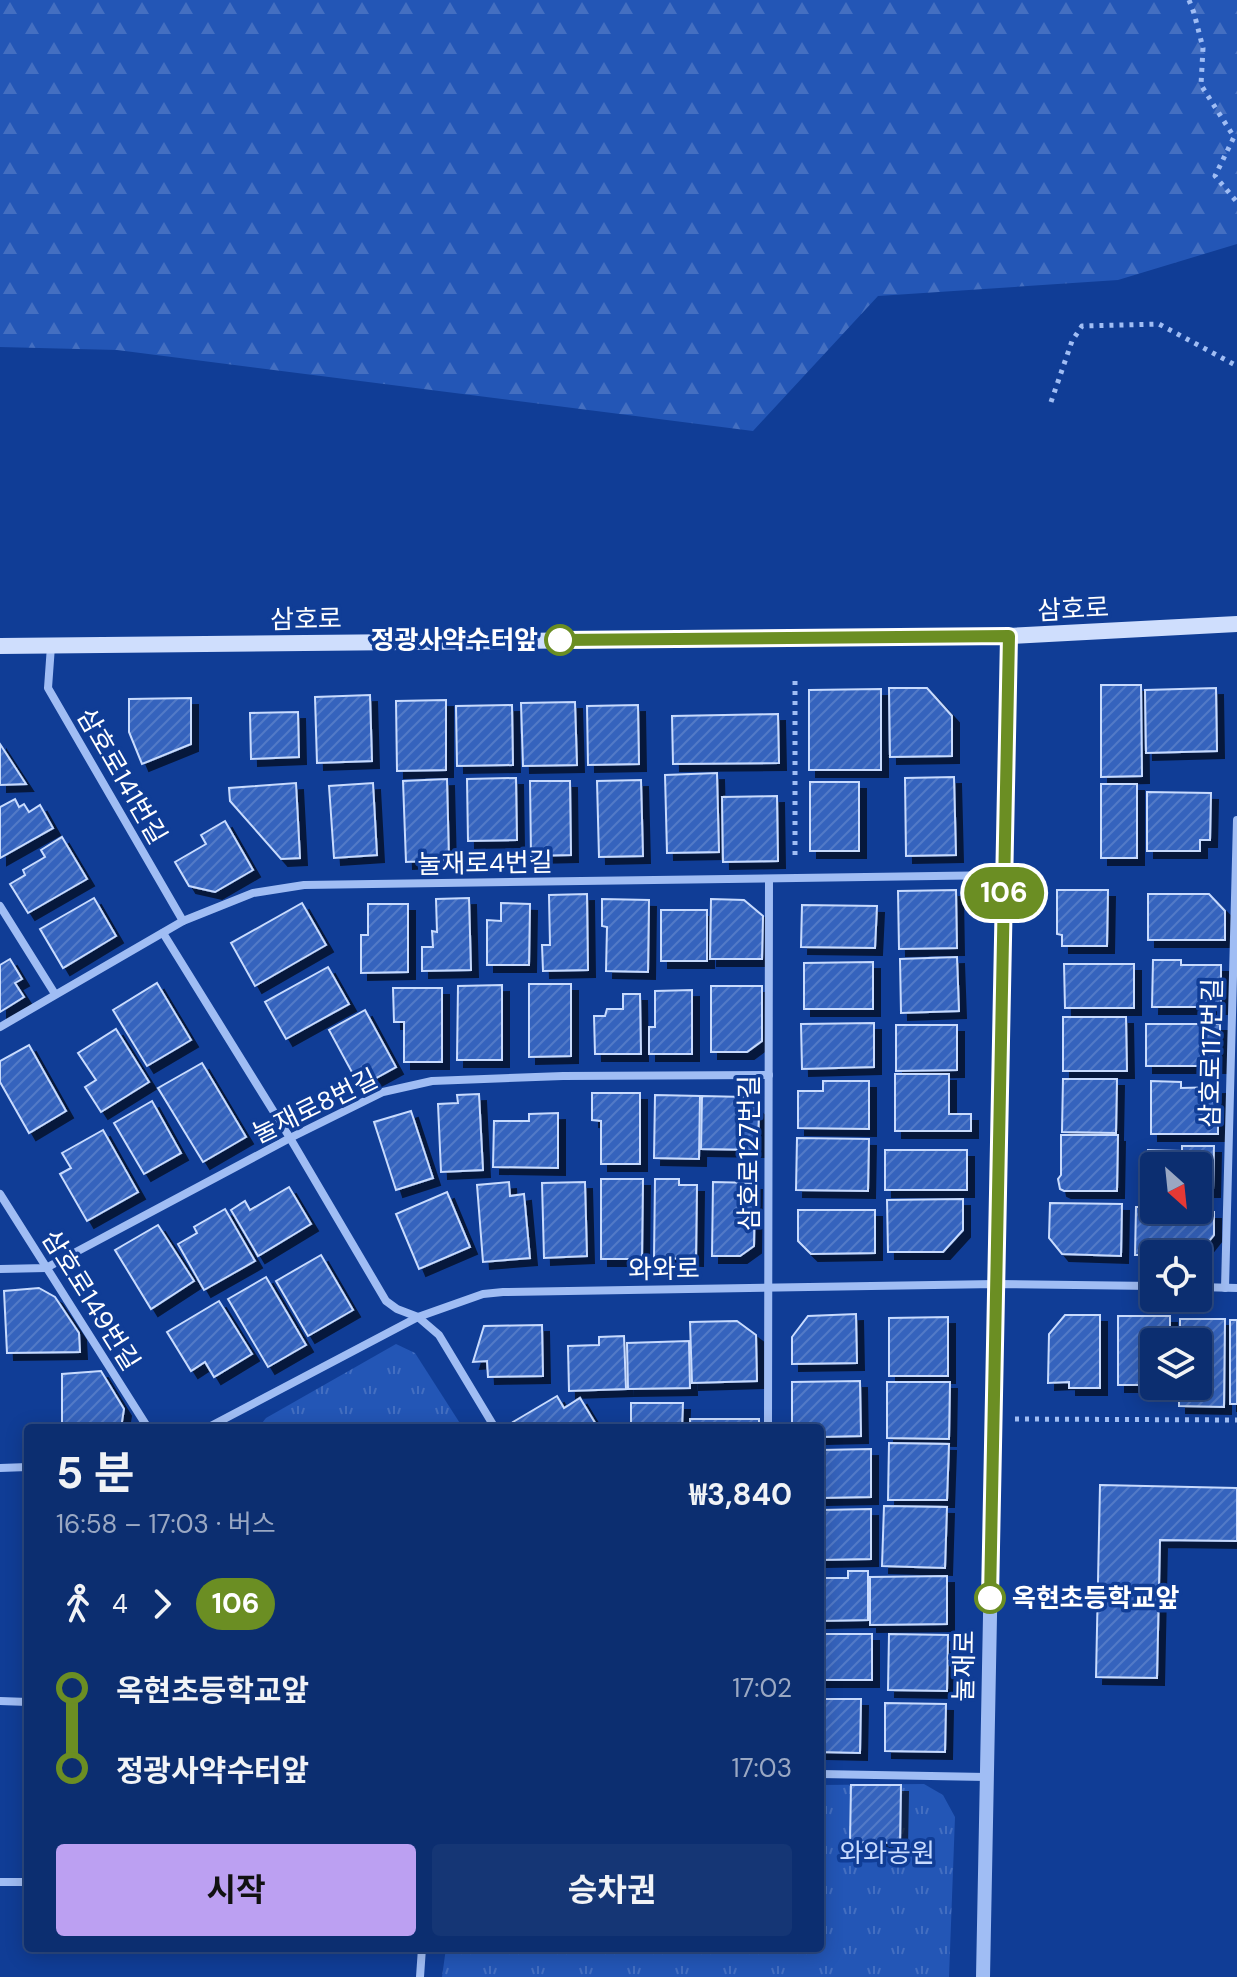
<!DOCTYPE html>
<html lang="ko">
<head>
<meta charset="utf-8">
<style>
  :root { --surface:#0c2e70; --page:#153675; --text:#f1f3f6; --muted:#9aa8c3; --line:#2c4a83; --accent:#bca0f2 }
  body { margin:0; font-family:"DM Sans","Noto Sans KR",sans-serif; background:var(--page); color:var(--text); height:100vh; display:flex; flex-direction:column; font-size:30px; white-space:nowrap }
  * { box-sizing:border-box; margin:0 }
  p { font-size:26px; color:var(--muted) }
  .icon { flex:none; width:44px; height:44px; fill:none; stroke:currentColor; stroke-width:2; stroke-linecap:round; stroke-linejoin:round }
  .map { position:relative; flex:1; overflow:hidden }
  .details { position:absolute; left:24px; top:1424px; width:800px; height:528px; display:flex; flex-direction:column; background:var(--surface); border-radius:8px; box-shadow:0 4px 20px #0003,0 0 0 2px var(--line) }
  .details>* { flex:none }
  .badge { padding:0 16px; border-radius:26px; font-size:28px; line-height:52px }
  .needle { width:52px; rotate:153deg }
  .fabs { position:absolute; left:1140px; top:1152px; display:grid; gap:16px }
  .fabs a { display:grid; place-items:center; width:72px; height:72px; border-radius:8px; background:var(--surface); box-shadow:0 4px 20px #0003,0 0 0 2px var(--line); font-size:40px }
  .map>.badge { position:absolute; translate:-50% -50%; box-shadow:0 0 0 4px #fff }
  .legs { display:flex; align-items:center; gap:12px; height:88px; padding:0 32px; font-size:26px }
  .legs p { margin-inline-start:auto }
  .summary { display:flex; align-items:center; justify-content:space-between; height:136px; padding:0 32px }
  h1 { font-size:44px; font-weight:700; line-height:60px }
  .action { display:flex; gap:16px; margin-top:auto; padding:16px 32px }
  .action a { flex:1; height:92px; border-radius:8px; background:var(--accent); color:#111; font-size:32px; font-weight:700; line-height:92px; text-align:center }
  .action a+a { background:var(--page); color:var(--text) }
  ul { padding:0 32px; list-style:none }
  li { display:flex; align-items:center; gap:28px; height:80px; font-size:30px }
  li i { display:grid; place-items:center; width:12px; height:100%; margin:0 10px; background:currentColor }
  li i::after { content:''; width:20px; height:20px; margin:-10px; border:6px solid; border-radius:50%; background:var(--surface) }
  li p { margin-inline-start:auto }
  li:first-child i { background:linear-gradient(#0000 50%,currentColor 0) }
  li:last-child i { background:linear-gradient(currentColor 50%,#0000 0) }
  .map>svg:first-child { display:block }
  .forest { fill:url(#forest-firs) }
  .park { fill:url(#park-tufts) }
  .building { fill:url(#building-hatch); stroke:#c8dbfe; stroke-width:2; filter:url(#shadow) }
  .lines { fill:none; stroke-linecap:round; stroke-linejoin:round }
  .path { stroke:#a0bdf4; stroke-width:5; stroke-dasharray:4 6; stroke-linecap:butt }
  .minor { stroke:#a0bdf4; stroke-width:8 }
  .tertiary { stroke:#a0bdf4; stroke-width:14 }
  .secondary { stroke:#cfdefd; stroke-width:16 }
  .line-1-casing { stroke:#fff; stroke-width:18 }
  .line-1 { stroke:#6b8e23; stroke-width:12 }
  .stop-1-dot { fill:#fff; stroke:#6b8e23; stroke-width:4 }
  .labels { text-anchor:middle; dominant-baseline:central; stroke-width:7; stroke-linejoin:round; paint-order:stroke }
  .street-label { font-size:26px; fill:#fff; stroke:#103d96 }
  .stop-label { font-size:26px; font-weight:bold; fill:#fff; stroke:#103d96; text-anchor:end }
  .park-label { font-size:26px; fill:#c8dbfe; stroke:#103d96 }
</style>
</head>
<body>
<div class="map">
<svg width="1237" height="1977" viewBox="0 0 1237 1977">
  <defs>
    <pattern id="forest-firs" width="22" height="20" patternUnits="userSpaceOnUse" patternTransform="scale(2)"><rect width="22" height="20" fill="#2356b6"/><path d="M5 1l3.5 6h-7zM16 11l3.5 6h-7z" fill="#446fc1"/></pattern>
    <pattern id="park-tufts" width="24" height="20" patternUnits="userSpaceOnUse" patternTransform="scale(2)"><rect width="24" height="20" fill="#2356b6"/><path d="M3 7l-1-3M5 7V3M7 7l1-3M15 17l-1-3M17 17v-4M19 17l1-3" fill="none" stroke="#446fc1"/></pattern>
    <pattern id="building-hatch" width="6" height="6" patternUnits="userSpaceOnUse" patternTransform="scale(2)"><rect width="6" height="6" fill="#3463bd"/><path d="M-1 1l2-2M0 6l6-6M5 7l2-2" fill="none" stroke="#527ac7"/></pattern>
    <filter id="shadow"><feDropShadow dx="7" dy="7" stdDeviation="0" flood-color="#0009"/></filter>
  </defs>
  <rect width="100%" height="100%" fill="#103d96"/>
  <polygon class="forest" points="0,0 1237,0 1237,244 1118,280 878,296 753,431 117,350 0,347"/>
  <g class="park">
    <polygon points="396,1344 415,1353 463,1428 258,1428 266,1418"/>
    <polygon points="924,1784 943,1795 955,1817 949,1977 442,1977 446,1948 820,1948 820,1785"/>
  </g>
  <g class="building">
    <polygon points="1101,685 1141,685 1142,776 1101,777"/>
    <polygon points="889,688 927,688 952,716 952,756 890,757"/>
    <polygon points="1216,688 1217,751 1146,753 1145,690"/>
    <polygon points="881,689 881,770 809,770 809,690"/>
    <polygon points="370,695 372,761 317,763 315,697"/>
    <polygon points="191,698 191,744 142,764 129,732 129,699"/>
    <polygon points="446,700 446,770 397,771 396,701"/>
    <polygon points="575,702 577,765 523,766 521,703"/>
    <polygon points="512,705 513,765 457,766 456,706"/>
    <polygon points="638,705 639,764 588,765 587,706"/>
    <polygon points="298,712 299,757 251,759 250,713"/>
    <polygon points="778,714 779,763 673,764 672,716"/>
    <polygon points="0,744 26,784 0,785"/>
    <polygon points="717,773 719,852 667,853 665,775"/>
    <polygon points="954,777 956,855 906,856 905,778"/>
    <polygon points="516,778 517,840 468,841 467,779"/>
    <polygon points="447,779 449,860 406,862 403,781"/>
    <polygon points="641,780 643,856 599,857 597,781"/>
    <polygon points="530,781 570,781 571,855 531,856"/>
    <rect x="810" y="782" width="49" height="69"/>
    <polygon points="296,783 300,858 281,859 230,801 229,788"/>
    <polygon points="373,783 377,855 334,858 329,786"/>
    <rect x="1101" y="784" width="36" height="74"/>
    <polygon points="1147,792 1211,793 1210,840 1200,840 1200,851 1147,851"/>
    <polygon points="777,796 778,861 723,862 722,797"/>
    <polygon points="15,799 19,807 24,804 29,812 40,805 53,828 0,858 0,807"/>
    <polygon points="225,821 253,870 215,892 189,886 175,862 206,844 201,835"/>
    <polygon points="62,837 87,879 28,913 10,884 25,875 23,870 45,857 41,850"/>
    <polygon points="956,890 957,948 899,949 898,891"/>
    <polygon points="1057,890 1108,890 1107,946 1062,946 1062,935 1057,934"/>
    <polygon points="587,894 588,970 543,971 542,945 550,945 549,895"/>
    <polygon points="1148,894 1209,894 1225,911 1225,940 1148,940"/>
    <polygon points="94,898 116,936 63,968 40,929"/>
    <polygon points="469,898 471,970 422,971 422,947 433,947 432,931 437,932 436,899"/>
    <polygon points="602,899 649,900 648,972 606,971 607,927 602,926"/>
    <polygon points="711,899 744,900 763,916 762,959 710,959"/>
    <polygon points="302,903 326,945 255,986 231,943"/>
    <polygon points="501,903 530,904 529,965 487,965 487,920 501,921"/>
    <polygon points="368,904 408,904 408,972 361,973 361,935 368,935"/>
    <polygon points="802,905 877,906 875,948 801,947"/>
    <rect x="661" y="910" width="46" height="51"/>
    <polygon points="957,957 959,1011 901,1013 900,959"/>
    <polygon points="10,959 22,979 15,983 24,997 0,1012 0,965"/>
    <polygon points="1153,960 1181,960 1181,965 1221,965 1221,1007 1152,1007"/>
    <polygon points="873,962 873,1009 804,1009 804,963"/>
    <polygon points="1064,964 1134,964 1134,1008 1065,1008"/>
    <polygon points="328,967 349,1004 286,1039 265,1002"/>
    <polygon points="157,983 191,1040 147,1066 113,1010"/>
    <polygon points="529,984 571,984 571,1056 529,1057"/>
    <polygon points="502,985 502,1060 457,1060 458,986"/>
    <polygon points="711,986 762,986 762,1041 747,1052 711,1052"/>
    <polygon points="393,988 442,988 442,1062 404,1062 404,1022 394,1022"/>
    <polygon points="692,990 692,1054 649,1054 649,1027 655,1027 655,991"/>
    <polygon points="623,994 640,994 641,1054 595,1054 594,1016 605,1016 607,1009 623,1009"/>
    <polygon points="365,1010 396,1067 360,1087 329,1030"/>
    <polygon points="1063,1017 1126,1017 1127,1071 1063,1071"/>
    <polygon points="874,1023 874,1067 802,1069 801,1024"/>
    <rect x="1146" y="1024" width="74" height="42"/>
    <polygon points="896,1025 957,1025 957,1070 896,1071"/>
    <polygon points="116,1029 149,1082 101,1112 85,1087 96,1080 78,1053"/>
    <polygon points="29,1045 66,1111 29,1133 0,1082 0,1061"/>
    <polygon points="202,1063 246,1137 203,1162 158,1088"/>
    <polygon points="895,1074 949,1074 949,1114 971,1114 971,1131 895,1131"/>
    <polygon points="1063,1079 1117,1079 1116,1133 1062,1132"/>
    <polygon points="823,1081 869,1081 869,1129 798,1128 798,1091 823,1091"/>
    <polygon points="1151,1081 1181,1082 1181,1088 1218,1087 1218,1134 1151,1134"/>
    <polygon points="592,1093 640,1093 640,1164 601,1164 601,1121 592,1120"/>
    <polygon points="479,1094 483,1170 441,1172 438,1104 458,1103 457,1095"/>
    <polygon points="655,1095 700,1096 699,1159 654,1158"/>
    <polygon points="702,1096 746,1097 759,1110 758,1150 701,1149"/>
    <polygon points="152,1101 181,1153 144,1174 114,1123"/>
    <polygon points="411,1111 433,1178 396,1190 374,1122"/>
    <polygon points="558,1113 558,1168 493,1167 494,1121 529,1121 529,1114"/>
    <polygon points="103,1130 138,1192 87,1221 60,1174 71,1168 62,1153"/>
    <polygon points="1061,1135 1118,1135 1117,1191 1064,1191 1060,1189 1058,1179 1061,1175"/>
    <polygon points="797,1138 869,1139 868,1191 796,1190"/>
    <polygon points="1182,1146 1214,1146 1213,1190 1198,1190 1198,1166 1154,1166 1154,1189 1147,1189 1148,1150 1182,1151"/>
    <rect x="885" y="1150" width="82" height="40"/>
    <polygon points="601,1179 643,1179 642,1259 601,1259"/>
    <polygon points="655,1179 679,1179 679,1185 697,1185 696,1259 654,1258"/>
    <polygon points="509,1182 510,1196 524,1194 530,1258 483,1262 477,1185"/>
    <polygon points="585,1182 587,1256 544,1258 542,1183"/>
    <polygon points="713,1182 755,1183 754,1246 740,1256 712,1256"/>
    <polygon points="289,1187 311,1224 258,1256 231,1210 245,1201 250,1210"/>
    <polygon points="447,1192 470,1247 419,1269 396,1214"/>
    <polygon points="963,1199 963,1230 943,1252 888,1252 887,1200"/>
    <polygon points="1050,1203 1122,1204 1121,1256 1062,1254 1049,1238"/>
    <polygon points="1136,1207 1154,1207 1154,1210 1173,1210 1173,1212 1214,1212 1214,1235 1198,1255 1135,1255"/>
    <polygon points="225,1209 255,1261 204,1290 178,1244 197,1233 194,1227"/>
    <polygon points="798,1210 875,1210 875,1253 811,1254 798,1241"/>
    <polygon points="158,1225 194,1281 151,1309 115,1250"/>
    <polygon points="321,1255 353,1310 308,1336 276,1281"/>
    <polygon points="266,1277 306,1345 268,1367 228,1299"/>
    <polygon points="39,1288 55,1297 79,1333 80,1352 7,1353 4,1291"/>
    <polygon points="219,1301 252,1354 214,1377 205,1362 191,1371 167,1332"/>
    <polygon points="856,1314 857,1363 792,1364 792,1337 808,1316"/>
    <polygon points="1065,1315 1100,1315 1100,1388 1069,1388 1069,1382 1048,1383 1049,1334"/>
    <polygon points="1118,1316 1170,1316 1170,1342 1154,1342 1154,1385 1118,1385"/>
    <polygon points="948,1317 948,1376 889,1376 889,1318"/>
    <polygon points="1180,1319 1225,1319 1224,1407 1179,1406 1179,1386 1198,1386 1198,1342 1180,1342"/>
    <rect x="1230" y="1320" width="7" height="84"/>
    <polygon points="737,1321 756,1335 757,1381 692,1383 690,1322"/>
    <polygon points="542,1325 543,1376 488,1377 487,1361 473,1362 484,1326"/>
    <polygon points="624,1336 626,1389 569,1391 568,1346 599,1345 599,1337"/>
    <polygon points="689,1341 690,1388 628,1389 627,1343"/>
    <polygon points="101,1371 124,1409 121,1428 62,1428 62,1374"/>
    <polygon points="860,1381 861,1436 820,1437 820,1428 792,1428 792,1382"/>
    <polygon points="887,1382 950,1382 949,1439 887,1438"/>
    <polygon points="557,1396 564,1408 580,1398 597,1426 594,1428 517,1428 513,1422"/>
    <polygon points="631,1403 683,1403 682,1428 631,1428"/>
    <rect x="690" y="1419" width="69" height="9"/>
    <polygon points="889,1443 949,1444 947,1500 888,1500"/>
    <polygon points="871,1449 871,1497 820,1498 820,1450"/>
    <polygon points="1100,1485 1237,1488 1237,1541 1160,1540 1157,1678 1096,1677"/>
    <polygon points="884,1506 947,1507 945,1568 882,1566"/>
    <polygon points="871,1509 871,1559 820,1560 820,1510"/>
    <polygon points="848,1571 868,1571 868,1620 820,1621 820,1578 848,1578"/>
    <polygon points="947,1576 947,1624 870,1625 870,1577"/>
    <rect x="820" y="1634" width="52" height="46"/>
    <polygon points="889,1634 948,1635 947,1691 888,1690"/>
    <polygon points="820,1699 861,1699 860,1753 820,1752"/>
    <polygon points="885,1703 946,1704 945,1752 885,1751"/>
    <polygon points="851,1785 901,1785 900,1843 850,1842"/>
  </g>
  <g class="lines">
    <g class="path">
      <polyline points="1189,0 1194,13 1203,48 1201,85 1234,137 1215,176 1237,202"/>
      <polyline points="1051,402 1072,341 1082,326 1159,324 1237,366"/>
      <polyline points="795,681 795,860"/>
      <polyline points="1015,1419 1237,1420"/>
    </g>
    <g class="minor">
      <polyline points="51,646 48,688 183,921"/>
      <polyline points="0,906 55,994"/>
      <polyline points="163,933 290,1138 386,1301 397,1309 418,1317 439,1335 495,1428"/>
      <polyline points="0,1027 183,921 253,893 304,885 1004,875"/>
      <polyline points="0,1194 148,1428"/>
      <polyline points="0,1269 46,1268 290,1138 383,1092 432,1081 563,1076 769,1075"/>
      <polyline points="1198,1287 1237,1288"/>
      <polyline points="1225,1288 1237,820"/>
      <polyline points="207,1428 418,1317 483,1294 503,1292 996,1284 1154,1286"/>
      <polyline points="768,1428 769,879"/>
      <polyline points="0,1468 28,1467"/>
      <polyline points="0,1701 28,1702"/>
      <polyline points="820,1774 986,1777"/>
      <polyline points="0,1882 28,1882"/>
      <polyline points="420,1977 422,1948"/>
    </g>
    <polyline class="tertiary" points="983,1977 1009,636"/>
    <polyline class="secondary" points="0,646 1009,636 1237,624"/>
  </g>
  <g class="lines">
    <g class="line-1-casing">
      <polyline id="line-1" points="560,640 1009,636 990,1598"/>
    </g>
    <use href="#line-1" class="line-1"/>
  </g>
  <g class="stop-1-dot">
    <circle cx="560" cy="640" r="14"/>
    <circle cx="990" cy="1598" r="14"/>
  </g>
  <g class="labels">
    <g class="street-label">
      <text transform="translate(1073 609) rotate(-3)">삼호로</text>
      <text transform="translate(306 619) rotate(-1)">삼호로</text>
      <text transform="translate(122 776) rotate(60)">삼호로141번길</text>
      <text transform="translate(485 863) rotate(-1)">눌재로4번길</text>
      <text transform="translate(1211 1053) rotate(-89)">삼호로117번길</text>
      <text transform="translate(315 1106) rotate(-26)">눌재로8번길</text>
      <text transform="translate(749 1153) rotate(-90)">삼호로127번길</text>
      <text transform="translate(664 1269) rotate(-1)">와와로</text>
      <text transform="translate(91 1300) rotate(58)">삼호로149번길</text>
      <text transform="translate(964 1666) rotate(-89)">눌재로</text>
    </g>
    <g class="stop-label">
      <text x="538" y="640">정광사약수터앞</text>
      <text x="1012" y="1598" text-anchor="start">옥현초등학교앞</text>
    </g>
    <g class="park-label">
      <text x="887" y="1853">와와공원</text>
    </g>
  </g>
</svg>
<div class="fabs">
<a><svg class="needle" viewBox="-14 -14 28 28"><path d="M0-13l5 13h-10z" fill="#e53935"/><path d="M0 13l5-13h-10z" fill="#9aa8c3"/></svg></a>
<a><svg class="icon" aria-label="locate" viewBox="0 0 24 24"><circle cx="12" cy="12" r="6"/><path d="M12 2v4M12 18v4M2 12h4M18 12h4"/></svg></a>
<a><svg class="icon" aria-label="layers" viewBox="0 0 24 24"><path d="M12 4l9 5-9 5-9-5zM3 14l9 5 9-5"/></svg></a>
</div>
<b class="badge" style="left:1004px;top:893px;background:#6b8e23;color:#fff">106</b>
<section class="details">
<div class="summary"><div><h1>5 분</h1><p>16:58 – 17:03 · 버스</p></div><b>₩3,840</b></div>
<div class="legs"><svg class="icon" aria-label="walk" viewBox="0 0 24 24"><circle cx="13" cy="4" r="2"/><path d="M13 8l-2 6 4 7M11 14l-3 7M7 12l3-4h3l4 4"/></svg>4<svg class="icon" aria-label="forward" viewBox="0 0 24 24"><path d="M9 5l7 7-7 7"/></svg><b class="badge" style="background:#6b8e23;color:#fff">106</b></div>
<ul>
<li><i style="color:#6b8e23"></i><b>옥현초등학교앞</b><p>17:02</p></li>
<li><i style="color:#6b8e23"></i><b>정광사약수터앞</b><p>17:03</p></li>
</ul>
<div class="action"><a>시작</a><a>승차권</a></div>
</section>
</div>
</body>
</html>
